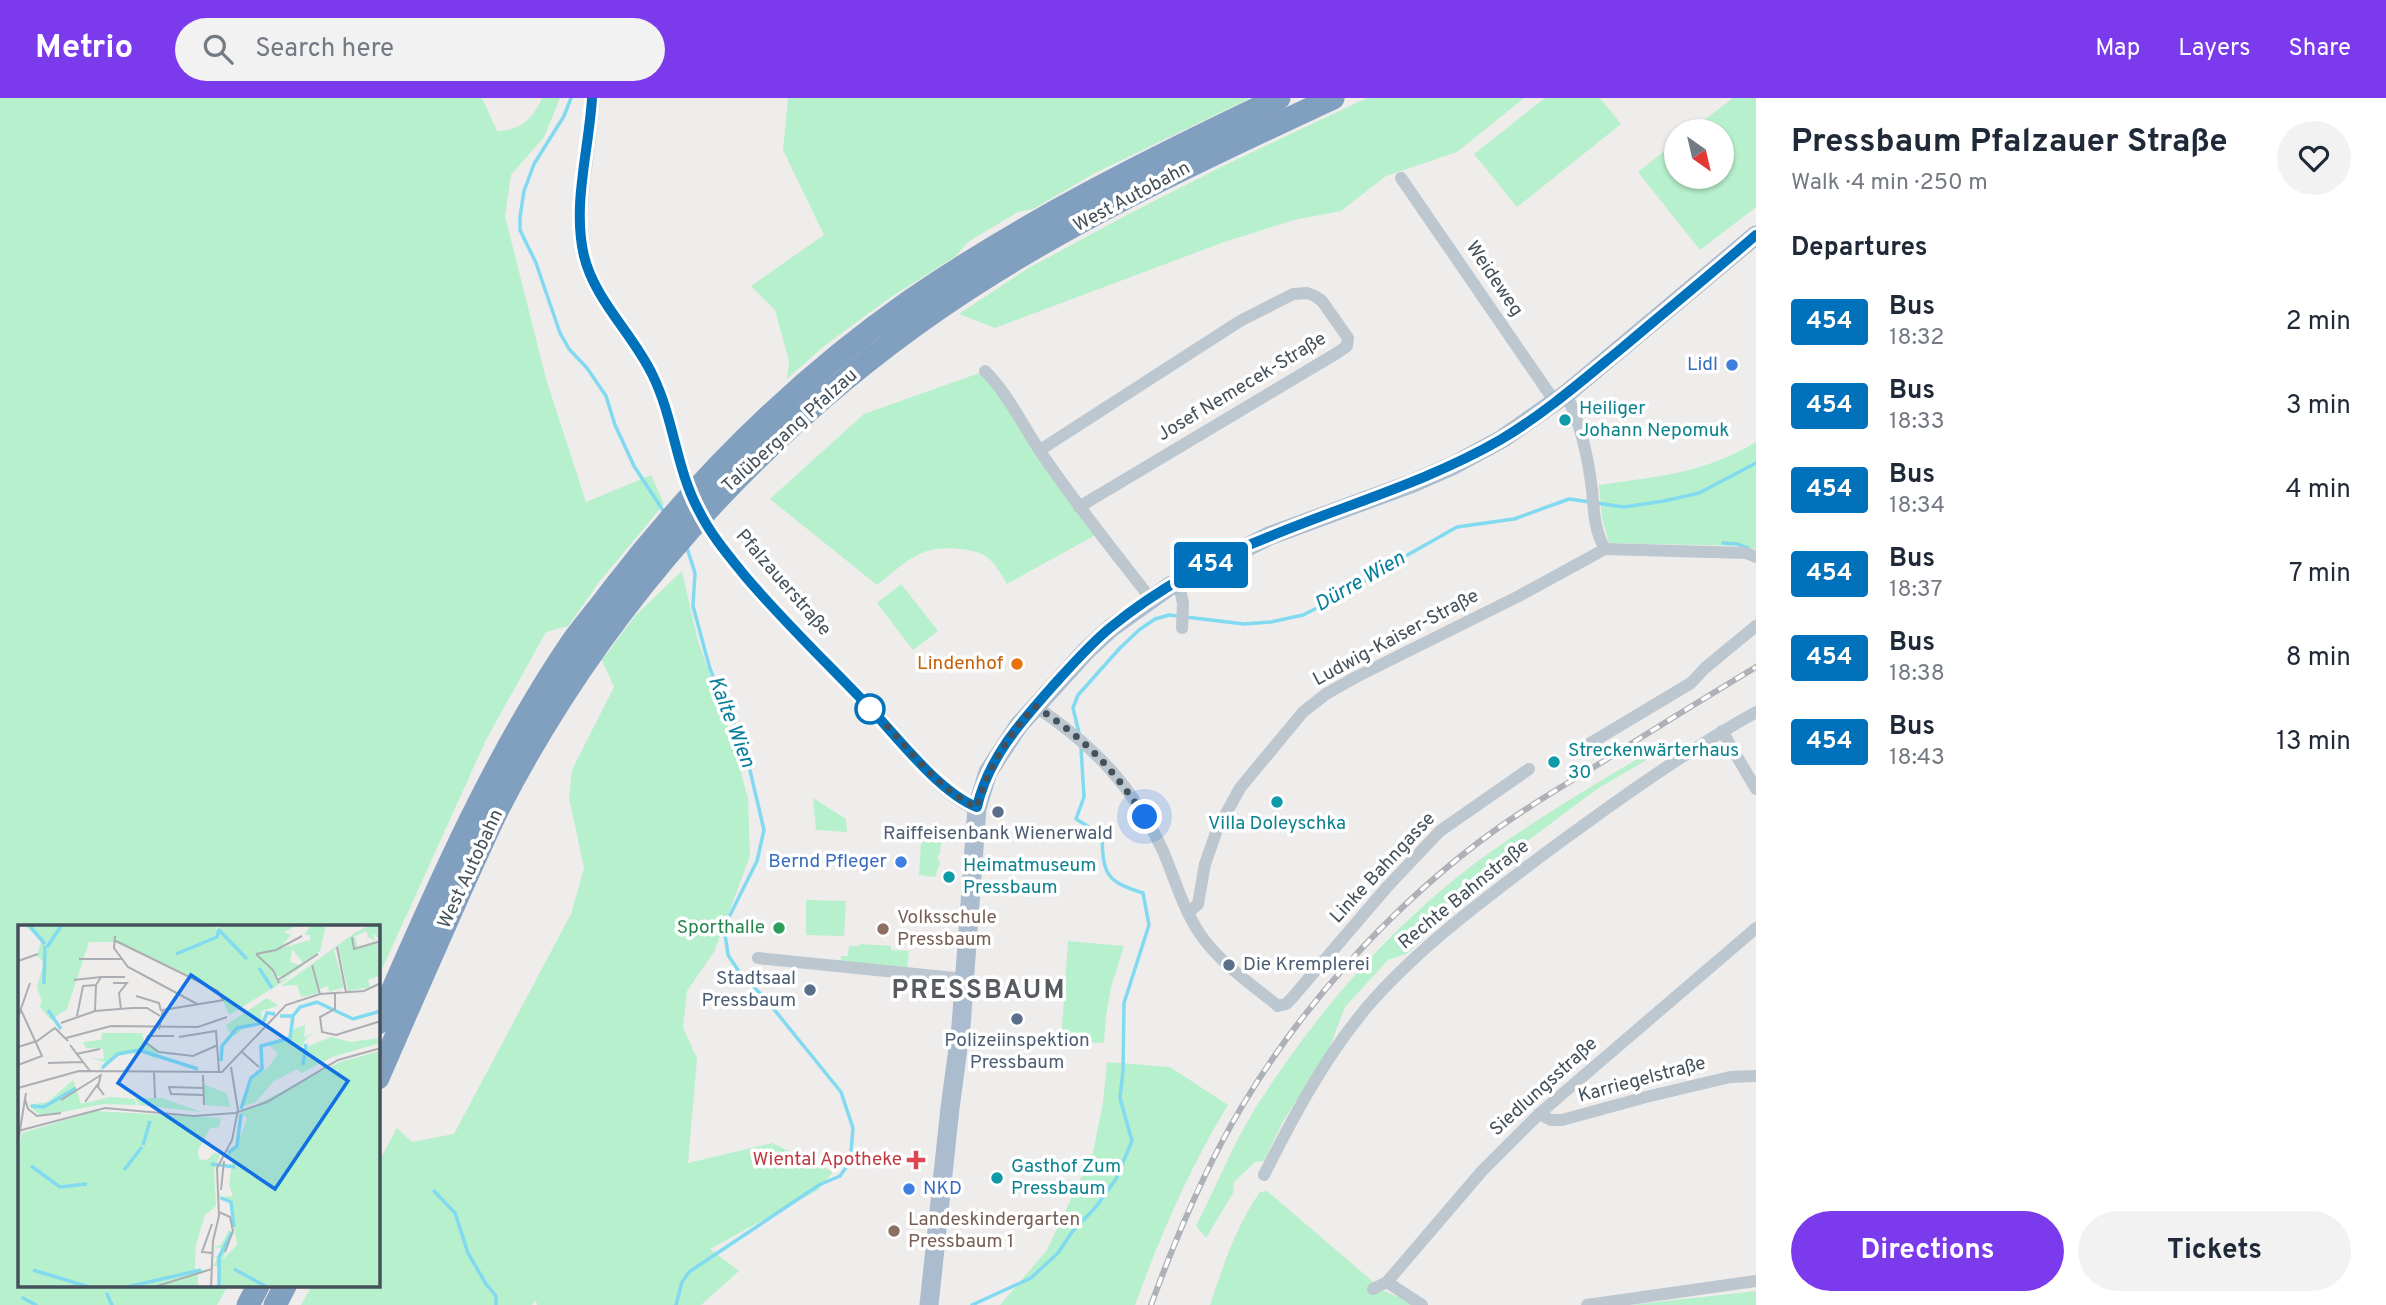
<!DOCTYPE html>
<html lang="en">
<head>
<meta charset="utf-8">
<style>
  :root { --surface:#fff; --page:#f2f2f3; --text:#1f2937; --muted:#747a83; --accent:#7c3aed }
  body { margin:0; font-family:Overpass,sans-serif; background:var(--page); color:var(--text); height:100vh; display:flex; flex-direction:column; font-size:26px; white-space:nowrap }
  * { box-sizing:border-box; margin:0 }
  p { font-size:23px; color:var(--muted) }
  .icon { flex:none; width:38px; height:38px; fill:none; stroke:currentColor; stroke-width:2; stroke-linecap:round; stroke-linejoin:round }
  .map { position:relative; flex:1; overflow:hidden }
  .details { display:flex; flex-direction:column; background:var(--surface); width:630px }
  .details>* { flex:none }
  .badge { padding:0 14px; border-radius:5px; font-size:24px; line-height:46px }
  .needle { width:46px; rotate:146deg }
  .buttons { position:absolute; left:1664px; top:21px; display:grid; gap:14px }
  .buttons a { display:grid; place-items:center; width:70px; height:70px; border-radius:50%; background:var(--surface); box-shadow:0 2px 5px #0004; font-size:35px }
  .you { position:absolute; width:35px; height:35px; margin:-18px; border:5px solid #fff; border-radius:50%; background:#1a73e8; box-shadow:0 0 0 10px #1a73e833 }
  .map>.badge { position:absolute; translate:-50% -50%; box-shadow:0 0 0 4px #fff }
  h2 { padding:0 35px; font-size:26px; line-height:63px }
  .round { display:grid; place-items:center; flex:none; width:74px; height:74px; border-radius:37px; background:var(--page) }
  .head { display:flex; align-items:center; justify-content:space-between; height:119px; padding:0 35px }
  h1 { font-size:33px; font-weight:700; line-height:52px }
  .button { display:flex; gap:14px; margin-top:auto; padding:14px 35px }
  .button a { flex:1; height:80px; border-radius:42px; background:var(--accent); color:#fff; font-size:28px; font-weight:700; line-height:80px; text-align:center }
  .button a+a { background:var(--page); color:var(--text) }
  ul { padding:0; list-style:none }
  li { display:flex; align-items:center; gap:21px; height:84px; padding:0 35px }
  li div { flex:1 }
  li b { display:block; font-size:26px }
  li em { font-style:normal }
  li .badge { min-width:77px; font-weight:700; text-align:center }
  header { display:flex; align-items:center; gap:42px; box-sizing:border-box; height:98px; padding:0 35px; background:var(--accent); color:#fff }
  header strong { font-size:33px }
  nav { display:flex; gap:38px; margin-inline-start:auto; font-size:24px }
  .search { width:490px; height:63px; background:var(--page); display:flex; align-items:center; gap:18px; box-sizing:border-box; padding:0 24px; border-radius:38px; color:var(--muted); font-size:26px }
  main { display:flex; flex:1; min-height:0 }
  .map>svg:first-child { display:block }
  .green { fill:#b7f0cc }
  .lines { fill:none; stroke-linecap:round; stroke-linejoin:round }
  .stream { stroke:#81daef; stroke-width:3.5 }
  .minor { stroke:#bcc7cf; stroke-width:12 }
  .tertiary { stroke:#bcc7cf; stroke-width:16 }
  .primary { stroke:#aabccd; stroke-width:19 }
  .motorway { stroke:#819fbe; stroke-width:23 }
  .rail-casing { stroke:#aeb1b7; stroke-width:6 }
  .rail { stroke:#fff; stroke-width:3.5; stroke-dasharray:10; stroke-linecap:butt }
  .line-casing { stroke:#fff; stroke-width:16 }
  .line { stroke:#0072bc; stroke-width:10 }
  .walk { stroke:#44505a; stroke-width:7; stroke-dasharray:0 12.6 }
  .shop-dot { fill:#3f7fe0; stroke:#fff; stroke-width:2.5 }
  .culture-dot { fill:#0f9aa8; stroke:#fff; stroke-width:2.5 }
  .food-dot { fill:#e8710a; stroke:#fff; stroke-width:2.5 }
  .stop-dot { fill:#fff; stroke:#0072bc; stroke-width:3.5 }
  .service-dot { fill:#5c6f8a; stroke:#fff; stroke-width:2.5 }
  .leisure-dot { fill:#2e9e5b; stroke:#fff; stroke-width:2.5 }
  .education-dot { fill:#8d6e63; stroke:#fff; stroke-width:2.5 }
  .health-dot { fill:#e0444e; stroke:#fff; stroke-width:2.5 }
  .labels { text-anchor:middle; dominant-baseline:central; stroke-width:7; stroke-linejoin:round; paint-order:stroke }
  .street-label { font-size:19px; fill:#44505a; stroke:#fff }
  .shop-label { font-size:19px; fill:#366cbe; stroke:#fff; text-anchor:end }
  .culture-label { font-size:19px; fill:#0d838f; stroke:#fff; text-anchor:start }
  .food-label { font-size:19px; fill:#c56008; stroke:#fff; text-anchor:end }
  .service-label { font-size:19px; fill:#4e5e75; stroke:#fff }
  .education-label { font-size:19px; fill:#785e54; stroke:#fff; text-anchor:start }
  .leisure-label { font-size:19px; fill:#27864d; stroke:#fff; text-anchor:end }
  .health-label { font-size:19px; fill:#be3a42; stroke:#fff; text-anchor:end }
  .water-label { font-size:21px; font-style:italic; fill:#077e9c; stroke:#fff }
  .district-label { font-size:26px; font-weight:bold; letter-spacing:2px; fill:#585c61; stroke:#fff }
  .inset-river { fill:none; stroke:#81daef; stroke-width:3.5 }
  .inset-road { fill:none; stroke:#abaeb2; stroke-width:2 }
  .view { fill:#1170e4; fill-opacity:0.15; stroke:#1170e4; stroke-width:3.5 }
  .inset-edge { fill:none; stroke:#44505a; stroke-width:3.5 }
</style>
</head>
<body>
<header>
<strong>Metrio</strong>
<div class="search"><svg class="icon" aria-label="search" viewBox="0 0 24 24"><circle cx="10" cy="10" r="6"/><path d="M15 15l6 6"/></svg>Search here</div>
<nav><a>Map</a><a>Layers</a><a>Share</a></nav>
</header>
<main>
<div class="map">
<svg width="1756" height="1207" viewBox="0 0 1756 1207">
  <rect width="100%" height="100%" fill="#efecec"/>
  <g class="green">
    <path d="M0,0H482L497,33C520,33 533,21 542,0H560L544,39L511,77L505,118L546,281L586,404L651,377L664,406L599,484L568,528L546,534L486,642L378,880V829H19V1188H228L217,1207H0Z"/>
    <polygon points="788,0 1250,0 1095,75 1033,111 1018,114 968,144 956,158 891,199 824,248 787,281 789,263 775,212 751,188 824,137 783,52"/>
    <polygon points="1367,0 1524,0 1457,54 1386,78 1341,113 1294,122 1224,144 995,230 959,216 1027,171 1123,119 1223,68"/>
    <polygon points="1545,0 1600,0 1621,26 1517,109 1474,56"/>
    <polygon points="1733,0 1756,0 1756,109 1700,152 1638,74 1676,44 1676,79 1722,79 1722,33 1690,33"/>
    <path d="M985,273L1099,435L1007,486C1001,476 993,461 982,456C968,450 942,448 927,453C909,458 892,476 877,487L770,401L864,316Z"/>
    <path d="M1756,344V452L1744,448L1609,445L1602,420L1599,387C1659,378 1703,376 1756,344Z"/>
    <polygon points="682,473 698,543 726,622 748,700 750,758 714,854 687,893 683,929 697,961 688,1065 772,1045 833,1074 818,1092 710,1151 739,1173 701,1207 537,1207 536,1202 532,1207 301,1207 312,1188 378,1188 378,1065 397,1030 412,1044 454,1036 571,816 584,770 569,700 572,672 614,589 602,562 635,518"/>
    <polygon points="901,486 938,533 913,552 877,505"/>
    <path d="M1663,646L1665,651L1597,691L1495,767L1443,810L1430,834L1408,855L1388,862L1345,909L1329,951L1282,1025L1264,1063L1255,1064L1234,1084L1233,1095L1206,1140L1196,1128C1216,1089 1233,1046 1256,1009C1318,912 1397,820 1492,753C1547,714 1605,680 1663,646Z"/>
    <polygon points="813,700 846,721 847,734 816,732"/>
    <polygon points="927,739 941,741 940,756 937,758 940,765 935,779 919,777 921,746"/>
    <polygon points="806,802 846,803 844,838 806,837"/>
    <polygon points="1068,843 1124,848 1111,889 1106,918 1104,945 1061,943"/>
    <polygon points="860,846 891,848 891,852 909,853 907,872 840,865 841,858 848,858 849,848 859,848"/>
    <path d="M1107,964L1170,969L1228,1007C1190,1069 1160,1138 1135,1207H1000L1047,1152L1093,1054L1103,1005Z"/>
    <path d="M1267,1093L1384,1193L1418,1207H1210C1223,1168 1236,1128 1260,1094Z"/>
    <polygon points="1756,1193 1756,1207 1630,1207"/>
  </g>
  <g class="lines">
    <g class="stream">
      <polyline points="571,0 564,18 534,66 524,93 520,119 520,132 536,165 560,235 569,251 587,270 606,298 615,327 634,368 664,414"/>
      <polyline points="1723,445 1737,446 1748,450"/>
      <polyline points="1079,635 1073,610 1078,597 1120,550 1139,532 1155,521 1169,517 1244,526 1271,524 1303,517 1339,499 1388,468 1457,429 1514,421 1569,401 1624,409 1664,403 1699,395 1756,365"/>
      <polyline points="434,1093 455,1115 468,1155 486,1186 496,1198 496,1207"/>
      <polyline points="107,1196 112,1207"/>
      <polyline points="23,1200 36,1207"/>
      <polyline points="676,1207 682,1184 689,1174 819,1087 840,1078 850,1064 853,1030 841,994 764,899 742,878 728,857 724,829 757,763 764,732 744,647 710,571 693,508 695,475 687,450"/>
      <path d="M972,1207L1031,1180L1058,1155L1072,1134L1095,1110L1116,1081L1132,1043L1120,1000L1123,973L1124,905L1149,827L1143,795C1105,783 1103,776 1102,737L1076,721L1084,699L1081,650"/>
    </g>
    <g class="minor">
      <polyline points="1401,80 1555,304"/>
      <path d="M985,273C1008,296 1022,326 1040,353C1074,404 1113,452 1151,501"/>
      <path d="M1566,296C1581,326 1588,358 1592,392C1594,413 1594,432 1605,451"/>
      <polyline points="1040,352 1240,223 1293,196 1307,195 1315,198 1322,203 1348,240 1347,248 1337,255 1079,409"/>
      <polyline points="1178,483 1183,505 1182,530"/>
      <path d="M1035,608C1094,648 1133,688 1163,753C1175,781 1183,811 1200,836C1220,865 1251,886 1278,908L1286,906L1292,900L1387,789L1440,733L1529,671"/>
      <polyline points="1722,633 1756,691"/>
      <polyline points="1574,655 1691,585 1705,570 1756,528"/>
      <polyline points="1188,815 1198,806 1205,766 1217,732 1240,690 1303,614 1326,596 1356,579 1519,498 1605,451 1746,455 1756,459"/>
      <polyline points="758,860 965,881"/>
      <polyline points="1539,1016 1551,1022 1562,1022 1646,999 1730,979 1756,978"/>
      <path d="M1264,1077C1293,1019 1325,959 1367,909C1418,850 1482,803 1544,756C1612,706 1681,656 1756,614"/>
      <polyline points="1387,1184 1422,1207"/>
      <polyline points="1373,1191 1387,1184 1482,1073 1539,1016 1756,830"/>
      <polyline points="1587,1207 1756,1183"/>
    </g>
    <path class="tertiary" d="M592,0C590,52 572,106 584,158C595,203 634,237 653,278C674,321 676,371 699,413C711,437 728,457 745,478C784,524 827,565 869,609C897,638 940,695 977,710"/>
    <polyline class="primary" points="929,1207 950,1010 961,928 977,710 988,674 1019,627 1086,553 1111,530 1170,488 1269,438 1413,385 1454,367 1502,341 1566,296 1756,137"/>
    <g class="motorway">
      <path d="M378,925C435,795 492,662 572,544C585,526 600,509 613,491C697,382 797,282 910,203C1026,123 1153,60 1279,0"/>
      <path d="M378,980C405,917 433,854 461,791C474,763 486,735 500,707C602,510 756,337 938,211C1061,126 1198,63 1333,0"/>
      <polyline points="248,1207 258,1188"/>
      <polyline points="275,1207 285,1188"/>
    </g>
    <g class="rail-casing">
      <path id="rail" d="M1151,1207C1176,1139 1204,1072 1241,1010C1300,910 1387,814 1479,744C1517,715 1558,691 1599,666C1651,633 1703,601 1756,569"/>
    </g>
    <use href="#rail" class="rail"/>
  </g>
  <g class="lines">
    <g class="line-casing">
      <path id="line" d="M592,0C589,52 572,107 584,158C595,203 634,237 653,278C674,321 676,371 699,413C711,437 728,457 745,478C784,524 827,565 869,609C897,639 940,695 977,709C988,661 1019,626 1051,590C1070,569 1089,547 1111,529C1158,491 1214,460 1271,438C1348,406 1427,384 1500,342C1544,316 1583,282 1622,250C1667,212 1712,175 1756,137"/>
    </g>
    <use href="#line" class="line"/>
    <path class="walk" d="M870,611C900,638 937,693 977,709C987,670 1008,638 1035,608C1086,642 1111,668 1145,719"/>
  </g>
  <g class="shop-dot">
    <circle cx="1732" cy="267" r="7"/>
    <circle cx="901" cy="764" r="7"/>
    <circle cx="909" cy="1091" r="7"/>
  </g>
  <g class="culture-dot">
    <circle cx="1565" cy="322" r="7"/>
    <circle cx="1554" cy="664" r="7"/>
    <circle cx="1277" cy="704" r="7"/>
    <circle cx="949" cy="779" r="7"/>
    <circle cx="997" cy="1080" r="7"/>
  </g>
  <circle class="food-dot" cx="1017" cy="566" r="7"/>
  <circle class="stop-dot" cx="870" cy="611" r="14"/>
  <g class="service-dot">
    <circle cx="998" cy="714" r="7"/>
    <circle cx="1229" cy="867" r="7"/>
    <circle cx="810" cy="892" r="7"/>
    <circle cx="1017" cy="921" r="7"/>
  </g>
  <circle class="leisure-dot" cx="779" cy="830" r="7"/>
  <g class="education-dot">
    <circle cx="883" cy="831" r="7"/>
    <circle cx="894" cy="1133" r="7"/>
  </g>
  <path class="health-dot" d="M912.5 1051.5h7v7h7v7h-7v7h-7v-7h-7v-7h7z"/>
  <g class="labels">
    <g class="street-label">
      <text transform="translate(1132 99) rotate(-28)">West Autobahn</text>
      <text transform="translate(1494 181) rotate(56)">Weideweg</text>
      <text transform="translate(1242 289) rotate(-31)">Josef Nemecek-Straße</text>
      <text transform="translate(790 333) rotate(-42)">Talübergang Pfalzau</text>
      <text transform="translate(783 485) rotate(49)">Pfalzauerstraße</text>
      <text transform="translate(1396 540) rotate(-28)">Ludwig-Kaiser-Straße</text>
      <text transform="translate(1383 770) rotate(-47)">Linke Bahngasse</text>
      <text transform="translate(471 771) rotate(-65)">West Autobahn</text>
      <text transform="translate(1464 797) rotate(-39)">Rechte Bahnstraße</text>
      <text transform="translate(1642 982) rotate(-15)">Karriegelstraße</text>
      <text transform="translate(1544 989) rotate(-42)">Siedlungsstraße</text>
    </g>
    <g class="shop-label">
      <text x="1718" y="267">Lidl</text>
      <text x="887" y="764">Bernd Pfleger</text>
      <text x="923" y="1091" text-anchor="start">NKD</text>
    </g>
    <g class="culture-label">
      <text x="1579" y="311">Heiliger<tspan x="1579" dy="22">Johann Nepomuk</tspan></text>
      <text x="1568" y="653">Streckenwärterhaus<tspan x="1568" dy="22">30</tspan></text>
      <text x="1277" y="726" text-anchor="middle">Villa Doleyschka</text>
      <text x="963" y="768">Heimatmuseum<tspan x="963" dy="22">Pressbaum</tspan></text>
      <text x="1011" y="1069">Gasthof Zum<tspan x="1011" dy="22">Pressbaum</tspan></text>
    </g>
    <g class="food-label">
      <text x="1003" y="566">Lindenhof</text>
    </g>
    <g class="service-label">
      <text x="998" y="736">Raiffeisenbank Wienerwald</text>
      <text x="1243" y="867" text-anchor="start">Die Kremplerei</text>
      <text x="796" y="881" text-anchor="end">Stadtsaal<tspan x="796" dy="22">Pressbaum</tspan></text>
      <text x="1017" y="943">Polizeiinspektion<tspan x="1017" dy="22">Pressbaum</tspan></text>
    </g>
    <g class="education-label">
      <text x="897" y="820">Volksschule<tspan x="897" dy="22">Pressbaum</tspan></text>
      <text x="908" y="1122">Landeskindergarten<tspan x="908" dy="22">Pressbaum 1</tspan></text>
    </g>
    <g class="leisure-label">
      <text x="765" y="830">Sporthalle</text>
    </g>
    <g class="health-label">
      <text x="902" y="1062">Wiental Apotheke</text>
    </g>
    <g class="water-label">
      <text transform="translate(1360 484) rotate(-30)">Dürre Wien</text>
      <text transform="translate(731 624) rotate(69)">Kalte Wien</text>
    </g>
    <g class="district-label">
      <text x="979" y="893">PRESSBAUM</text>
    </g>
  </g>
  <g transform="translate(18 827)">
    <rect width="362" height="362" fill="#efecec"/>
    <path d="M7,0H195L199,4L203,0H278L272,4L274,9L271,4L266,7L273,10L261,24L292,15V10H286L293,0H308L302,26L286,39L274,24L272,37L285,41L265,54L254,47L259,57L273,52L211,90L201,67L172,51L96,17H71L49,84L33,95L21,81L24,77L19,62L26,37L19,31L23,17ZM353,0H362V15L355,8L357,16L349,11L350,19L349,6L337,11L340,22L362,17V45L361,51L350,55L352,62L330,66L320,22L316,25L326,62L311,67L310,61L302,64L294,39L338,7ZM293,40L301,68L283,72L279,60L263,61ZM249,73L260,81L243,86L244,96L233,98L216,111L211,107L208,100ZM287,100L286,112L299,107L288,113L283,124L313,112L332,117L361,113L362,109V118L314,132L284,148L279,144L255,157L237,178L225,181L236,151L250,143L260,128L248,118L272,115L273,105ZM84,108H124L126,116L140,127L137,133L124,128L103,129L80,147L87,137L72,133L86,134L85,124L68,123L65,117L83,115ZM362,126V362H200V341H195L200,333L196,332L201,331L203,323L195,322L203,320L211,305L214,308L205,334L219,320L212,278L201,274L202,267L203,272L215,271L211,260L215,231L203,233L219,223L229,193L222,188L322,137ZM55,155L63,179L92,172L116,174L119,180L86,179L23,191L10,180L30,177ZM185,159L208,168L213,182L186,180ZM117,173H144L184,187L121,180ZM77,186L203,193L201,202L192,203L180,225L181,234L189,235L196,228L202,229L196,246L198,281L187,290L178,319L177,344L191,345L180,350V362H0V225L4,208Z" fill="#b7f0cc"/>
    <path class="inset-river" d="M11,0L27,19M200,4L229,34M29,22L44,0M158,29L199,12L201,5M241,43L254,63M26,59L27,21M30,85L43,104M275,91L282,82L299,77L335,94L363,86M203,136L204,121L219,103L245,98L249,88L257,89M285,140L288,119M84,143L100,129L121,125L180,144M13,181L26,182L58,163M223,184L233,153L244,144L243,121L272,113L275,91H262M125,220L132,196M210,228L219,221L223,189M193,239L217,242M13,241L42,262L69,259M106,245L124,222M203,273L213,277L216,302M216,344L249,362M15,345L71,362M109,362L183,345M201,362V332L214,307"/>
    <path class="inset-road" d="M97,11L96,23L110,42L181,80M334,12L336,24L363,16M96,15L200,66L205,75M319,22L328,67M238,29L258,25L284,11M238,29L255,45L261,58M61,34H103M0,36L20,29M294,40L302,69M56,55L83,52M260,55L300,29M95,58H109L101,68L103,84M78,60L83,52H107M317,69V84L302,92L304,107L318,110L363,96M118,71L141,78L143,86M59,91L65,61L78,60L77,86M0,92L12,58M43,98L77,86L114,83H129L142,91M141,104L145,85L206,75M156,111H130L127,117L141,127L175,131L200,120M161,112L198,106L201,147M48,113L93,101L180,102L209,92M52,120L72,146M0,122L19,116L37,103L50,116M224,127L241,142M58,129L82,124M30,138L65,137M0,140L24,131L3,85M136,146L137,173M83,149L80,162L86,170M185,150L186,180M0,163L61,146L204,147L268,80L302,69L346,66L363,58M185,163L151,162L153,169L185,170M7,174L10,184L19,191L43,188M43,175L83,150M67,177L80,159M0,206L87,183L176,191L217,188L249,177L320,135L363,123M0,217L8,168M203,265L206,236M201,287L212,292L215,306L207,327M194,299L184,327L194,328M136,362L194,344M193,362L195,316L201,291L199,243L214,215L220,185L213,142"/>
    <path class="view" d="M173,50L330,156L257,264L100,158Z"/>
    <rect width="362" height="362" class="inset-edge"/>
  </g>
</svg>
<div class="buttons">
<a><svg class="needle" viewBox="-14 -14 28 28"><path d="M0-13l5 13h-10z" fill="#e53935"/><path d="M0 13l5-13h-10z" fill="#747a83"/></svg></a>
</div>
<div class="you" style="left:1145px;top:719px"></div>
<b class="badge" style="left:1211px;top:467px;background:#0072bc;color:#fff">454</b>
</div>
<section class="details">
<div class="head"><div><h1>Pressbaum Pfalzauer Straße</h1><p>Walk · 4 min · 250 m</p></div><a class="round"><svg class="icon" aria-label="heart" viewBox="0 0 24 24"><path d="M12 20l-8-8c-3-5 5-10 8-4 3-6 11-1 8 4z"/></svg></a></div>
<h2>Departures</h2>
<ul>
<li><span class="badge" style="background:#0072bc;color:#fff">454</span><div><b>Bus</b><p>18:32</p></div><em>2 min</em></li>
<li><span class="badge" style="background:#0072bc;color:#fff">454</span><div><b>Bus</b><p>18:33</p></div><em>3 min</em></li>
<li><span class="badge" style="background:#0072bc;color:#fff">454</span><div><b>Bus</b><p>18:34</p></div><em>4 min</em></li>
<li><span class="badge" style="background:#0072bc;color:#fff">454</span><div><b>Bus</b><p>18:37</p></div><em>7 min</em></li>
<li><span class="badge" style="background:#0072bc;color:#fff">454</span><div><b>Bus</b><p>18:38</p></div><em>8 min</em></li>
<li><span class="badge" style="background:#0072bc;color:#fff">454</span><div><b>Bus</b><p>18:43</p></div><em>13 min</em></li>
</ul>
<div class="button"><a>Directions</a><a>Tickets</a></div>
</section>
</main>
</body>
</html>
